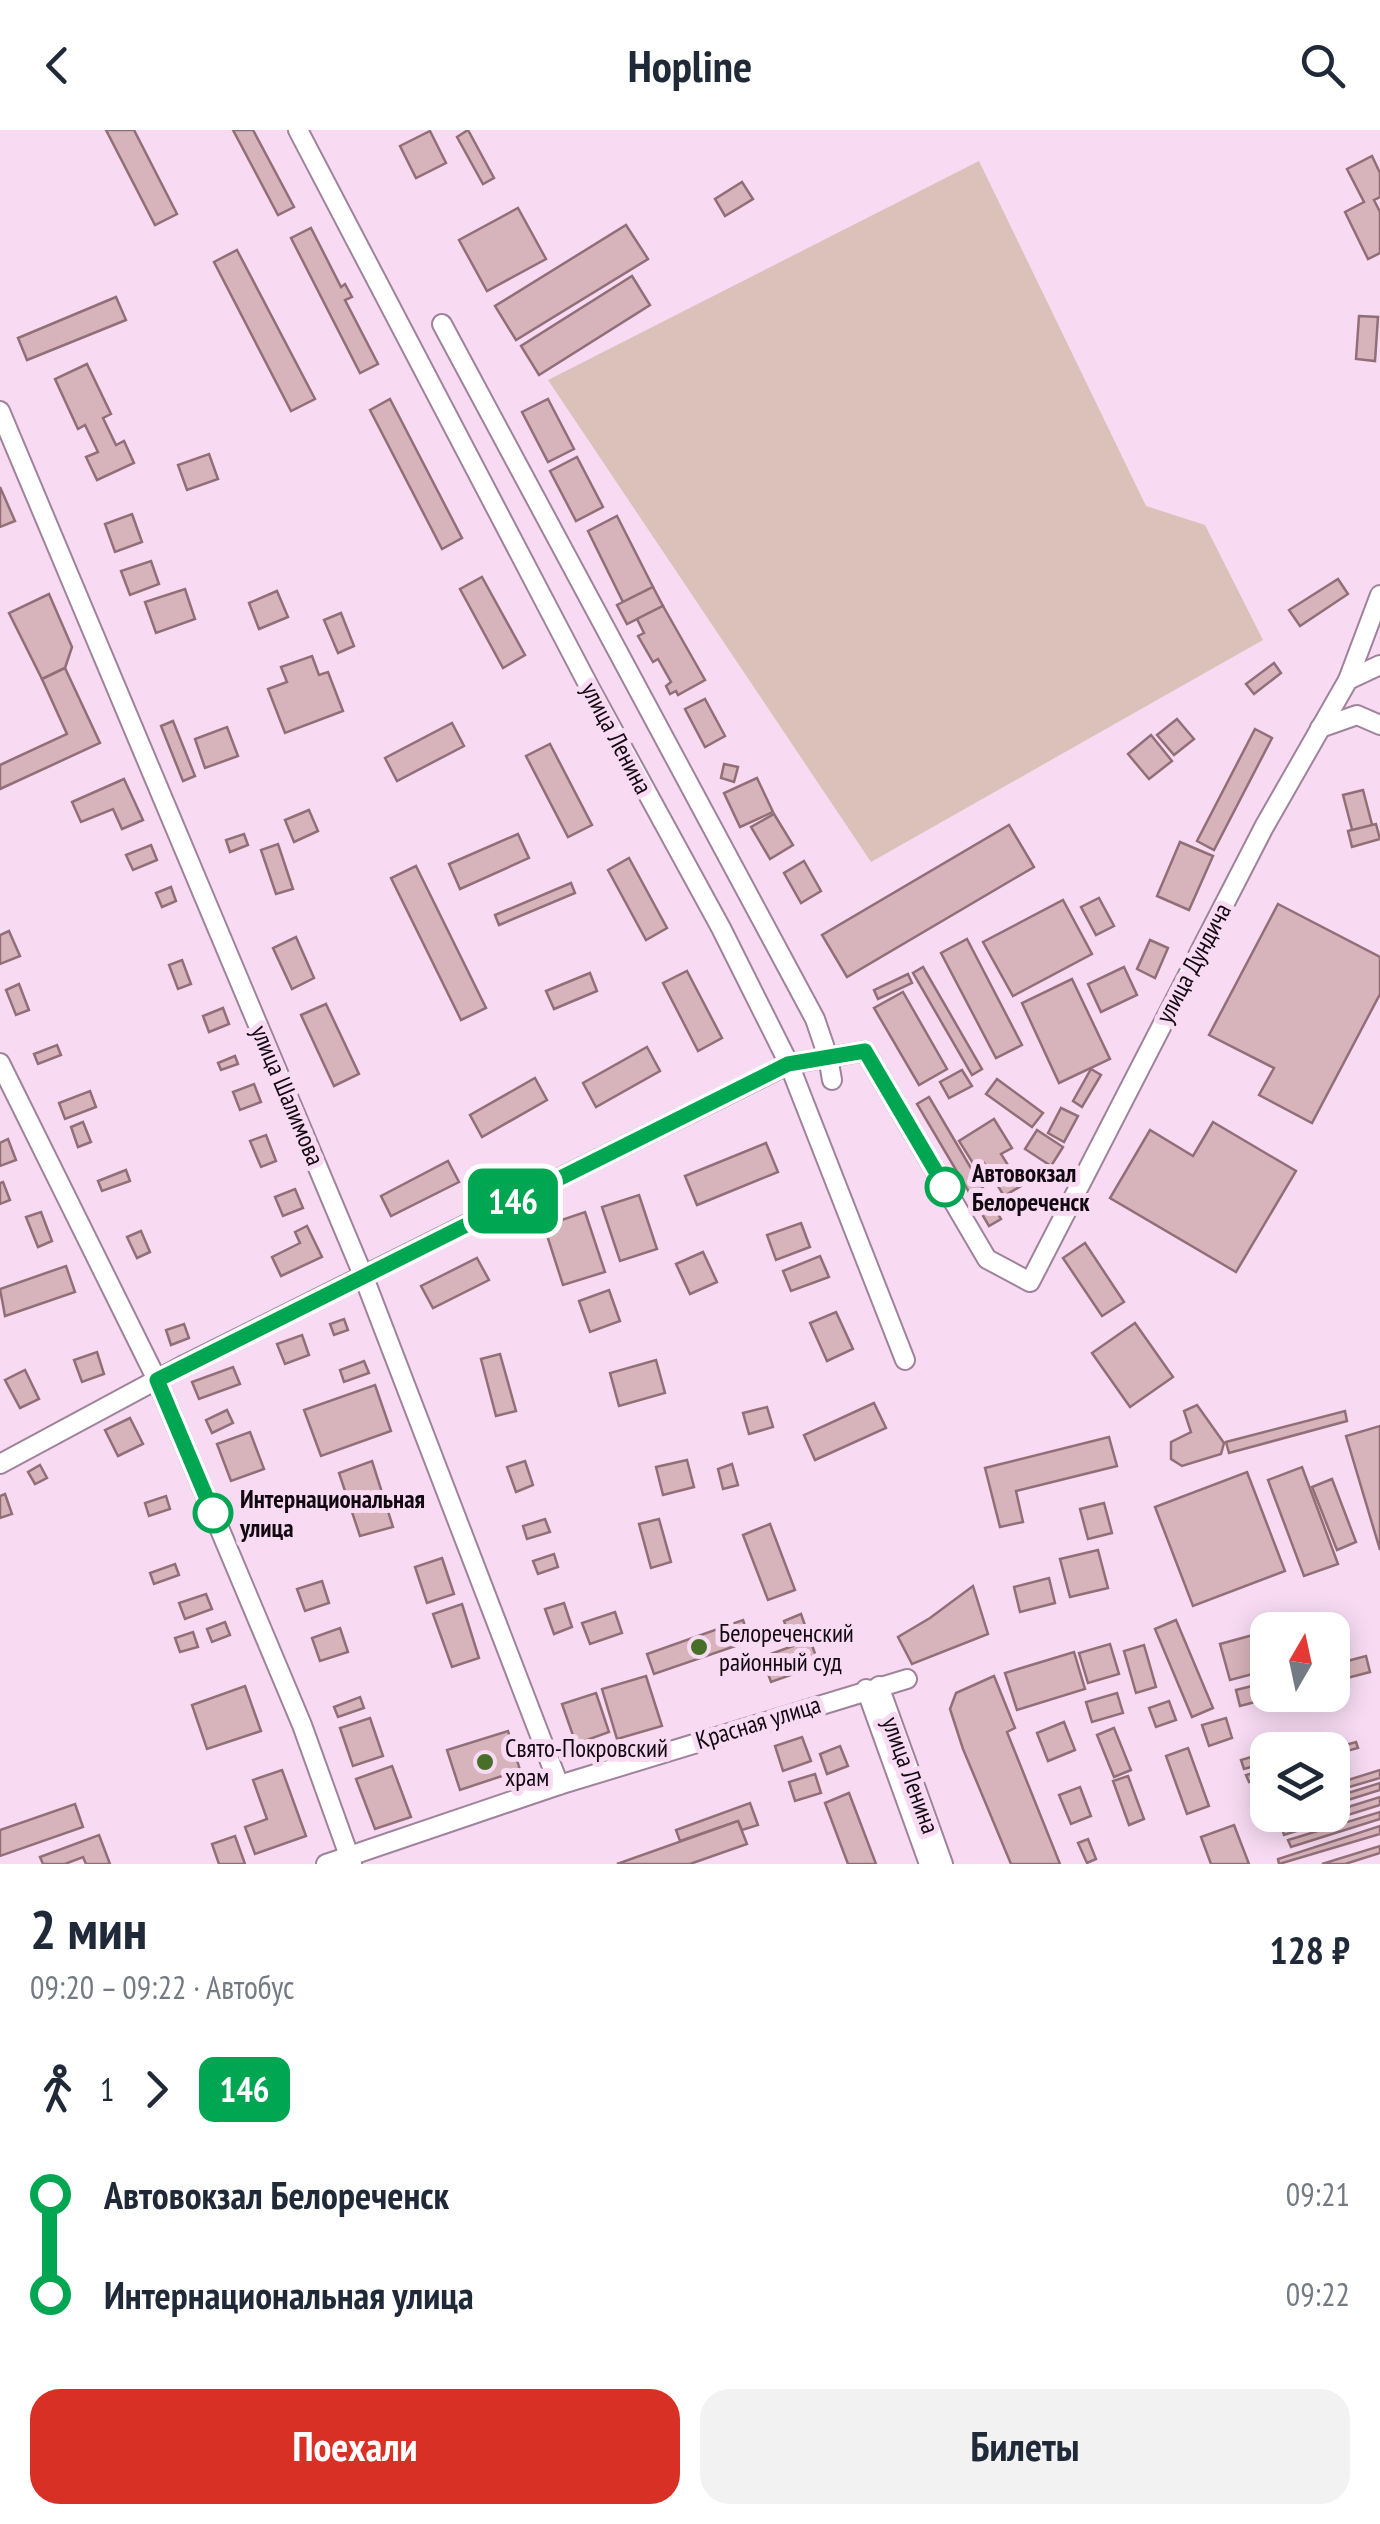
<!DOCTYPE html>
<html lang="ru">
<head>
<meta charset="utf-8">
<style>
  :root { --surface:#fff; --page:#f2f2f3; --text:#1f2937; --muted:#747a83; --accent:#d93025 }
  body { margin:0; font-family:"PT Sans Narrow",sans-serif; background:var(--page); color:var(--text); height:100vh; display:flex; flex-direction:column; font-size:38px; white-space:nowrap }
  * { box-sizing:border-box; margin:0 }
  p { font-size:32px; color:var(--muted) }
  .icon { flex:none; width:55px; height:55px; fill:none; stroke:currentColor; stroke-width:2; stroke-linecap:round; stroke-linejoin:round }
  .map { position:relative; height:1734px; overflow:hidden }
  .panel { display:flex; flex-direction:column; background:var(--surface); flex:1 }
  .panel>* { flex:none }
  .badge { padding:0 20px; border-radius:15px; font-size:35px; line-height:65px }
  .needle { width:65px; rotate:9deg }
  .tools { position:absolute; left:1250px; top:1482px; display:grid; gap:20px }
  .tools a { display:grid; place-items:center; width:100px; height:100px; border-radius:20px; background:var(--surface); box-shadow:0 5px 25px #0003; font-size:50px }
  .map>.badge { position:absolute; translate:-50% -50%; box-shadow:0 0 0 5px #fff }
  .legs { display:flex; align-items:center; gap:15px; height:110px; padding:0 30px; font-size:32px }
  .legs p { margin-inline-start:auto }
  .overview { display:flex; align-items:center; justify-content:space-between; height:170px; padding:0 30px }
  h1 { font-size:55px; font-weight:700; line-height:75px }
  .cta { display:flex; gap:20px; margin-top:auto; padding:20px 30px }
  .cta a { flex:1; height:115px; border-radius:30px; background:var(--accent); color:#fff; font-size:40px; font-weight:700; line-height:115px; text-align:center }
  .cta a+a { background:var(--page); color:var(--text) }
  ul { padding:0 30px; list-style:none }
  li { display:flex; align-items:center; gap:35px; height:100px; font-size:38px }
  li i { display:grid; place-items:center; width:15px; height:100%; margin:0 12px; background:currentColor }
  li i::after { content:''; width:25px; height:25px; margin:-12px; border:8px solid; border-radius:50%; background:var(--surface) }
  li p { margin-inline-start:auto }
  li:first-child i { background:linear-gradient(#0000 50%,currentColor 0) }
  li:last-child i { background:linear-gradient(currentColor 50%,#0000 0) }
  header { display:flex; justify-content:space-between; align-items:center; height:130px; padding:0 30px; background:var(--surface); font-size:45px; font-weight:700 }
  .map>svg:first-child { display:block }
  .green { fill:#dbc1b9 }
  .building { fill:#d7b3bb; stroke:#926f77; stroke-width:2.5 }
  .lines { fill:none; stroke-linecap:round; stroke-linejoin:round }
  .minor-casing { stroke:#9f839a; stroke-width:22 }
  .minor { stroke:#fff; stroke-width:18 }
  .line-1-casing { stroke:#fff; stroke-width:22 }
  .line-1 { stroke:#00a651; stroke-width:15 }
  .stop-1-dot { fill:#fff; stroke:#00a651; stroke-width:5 }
  .poi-dot { fill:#486f2a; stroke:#f8dbf3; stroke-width:4 }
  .labels { text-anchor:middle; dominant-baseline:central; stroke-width:10; stroke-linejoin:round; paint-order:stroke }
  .street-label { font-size:25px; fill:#120811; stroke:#f8dbf3 }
  .stop-label { font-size:25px; font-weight:bold; fill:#120811; stroke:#f8dbf3; text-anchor:start }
  .poi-label { font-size:25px; fill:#120811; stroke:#f8dbf3; text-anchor:start }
</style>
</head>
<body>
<header><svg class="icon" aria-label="back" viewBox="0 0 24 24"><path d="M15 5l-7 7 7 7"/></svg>Hopline<svg class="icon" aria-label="search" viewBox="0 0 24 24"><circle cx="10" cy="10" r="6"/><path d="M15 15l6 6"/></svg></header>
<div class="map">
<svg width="1380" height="1734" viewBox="0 0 1380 1734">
  <rect width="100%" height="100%" fill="#f8dbf3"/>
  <polygon class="green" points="979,31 1146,376 1205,395 1263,510 871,732 548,250"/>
  <g class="building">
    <polygon points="106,0 134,0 177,84 155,95"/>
    <polygon points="233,0 253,0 294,77 278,85"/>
    <polygon points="468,0 494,48 483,54 457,7"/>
    <polygon points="430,1 446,33 416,48 400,16"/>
    <polygon points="1372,26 1380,43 1380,67 1374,70 1380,82 1380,123 1368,129 1345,82 1364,72 1347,39"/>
    <polygon points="742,52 753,69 725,86 715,69"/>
    <polygon points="518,78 546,129 487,161 459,110"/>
    <polygon points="626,95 648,129 516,210 495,176"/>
    <polygon points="311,98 341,157 345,154 352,167 345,170 378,234 360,243 291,108"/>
    <polygon points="237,120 315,269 291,281 214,132"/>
    <polygon points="632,146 650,175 539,245 521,216"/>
    <polygon points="116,167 126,190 27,230 18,208"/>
    <polygon points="1359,186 1378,187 1375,231 1356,229"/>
    <polygon points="87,234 111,284 103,288 116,315 124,311 134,333 97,350 86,327 98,322 85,295 78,299 55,249"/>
    <polygon points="390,269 462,408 442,419 370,280"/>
    <polygon points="548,269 574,319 548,332 522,282"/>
    <polygon points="209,324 218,349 187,360 178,335"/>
    <polygon points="577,327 603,377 576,391 550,341"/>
    <polygon points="0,357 15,391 0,397"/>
    <polygon points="132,384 142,412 115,422 105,394"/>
    <polygon points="617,386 653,457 623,472 588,401"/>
    <polygon points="151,431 159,454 130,465 121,441"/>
    <polygon points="482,447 525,525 503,538 460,459"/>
    <polygon points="1338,449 1348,464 1300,496 1289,480"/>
    <polygon points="653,457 663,476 627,494 617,475"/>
    <polygon points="185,459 195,489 156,503 145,472"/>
    <polygon points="277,461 288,487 259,499 249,473"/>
    <polygon points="49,464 72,517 65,538 42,549 9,483"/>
    <polygon points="663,476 705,550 678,565 676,561 670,564 666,556 671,552 658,529 653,532 638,506 644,503 637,489"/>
    <polygon points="341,483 354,516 338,523 324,490"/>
    <polygon points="312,526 319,545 328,542 343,581 285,603 268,559 287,552 281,537"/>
    <polygon points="1274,533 1281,543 1254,564 1246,554"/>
    <polygon points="65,538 100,613 0,659 0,635 67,604 42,549"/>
    <polygon points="705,569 725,606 705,617 685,579"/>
    <polygon points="1177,589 1194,609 1174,625 1157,605"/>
    <polygon points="173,591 195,646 183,651 161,596"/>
    <polygon points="452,593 464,616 397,651 385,628"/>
    <polygon points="227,597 238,626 205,638 195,609"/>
    <polygon points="1255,599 1272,608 1214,720 1197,711"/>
    <polygon points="1151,605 1172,631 1149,649 1128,624"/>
    <polygon points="550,614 592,695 568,707 526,626"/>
    <polygon points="724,634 738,637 734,652 721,648"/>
    <polygon points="757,648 773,682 740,697 724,663"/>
    <polygon points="124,649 143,690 122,699 113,679 81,692 72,672"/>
    <polygon points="1363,660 1374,702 1354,707 1343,665"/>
    <polygon points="309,680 318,701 294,712 285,690"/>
    <polygon points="774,684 793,715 770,729 751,697"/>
    <polygon points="1376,694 1380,709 1352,717 1348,701"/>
    <polygon points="1009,695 1034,737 847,847 822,805"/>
    <polygon points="244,704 248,715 230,722 226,710"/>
    <polygon points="518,704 529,728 460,759 449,734"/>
    <polygon points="1180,712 1213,726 1189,780 1157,766"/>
    <polygon points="278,714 293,759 276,764 261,720"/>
    <polygon points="151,715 157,730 133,740 126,725"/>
    <polygon points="629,728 667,798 646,810 608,740"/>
    <polygon points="804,731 821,761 801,773 784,743"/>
    <polygon points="416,736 486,878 461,890 391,748"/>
    <polygon points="571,753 575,763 499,795 495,785"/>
    <polygon points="171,757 176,771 162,777 156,763"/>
    <polygon points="1099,768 1114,796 1096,805 1081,777"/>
    <polygon points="1063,770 1092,824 1013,866 983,812"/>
    <polygon points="1278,774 1380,827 1380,864 1312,993 1259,965 1274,938 1209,905"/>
    <polygon points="9,801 20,826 0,834 0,805"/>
    <polygon points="296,807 314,848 292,859 273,818"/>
    <polygon points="967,809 1022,915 996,928 941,823"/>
    <polygon points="1150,810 1168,818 1155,848 1137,839"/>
    <polygon points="182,830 191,854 178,859 169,835"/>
    <polygon points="923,837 982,939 972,945 913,843"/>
    <polygon points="1124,837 1137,865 1101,882 1088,854"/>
    <polygon points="687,841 722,908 698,921 663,853"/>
    <polygon points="590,843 597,861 554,879 546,861"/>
    <polygon points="908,844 912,853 878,869 874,860"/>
    <polygon points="1072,849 1110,929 1059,953 1022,873"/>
    <polygon points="19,854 29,880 16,885 6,860"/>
    <polygon points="903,862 947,939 919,955 874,878"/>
    <polygon points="326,874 359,944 334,956 301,885"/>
    <polygon points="223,878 229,894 209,902 203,886"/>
    <polygon points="57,915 61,925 38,934 34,924"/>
    <polygon points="647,917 660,941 596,977 583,953"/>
    <polygon points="235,926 238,934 221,940 218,933"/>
    <polygon points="1091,939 1101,945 1082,977 1073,971"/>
    <polygon points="962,940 972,956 949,968 940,952"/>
    <polygon points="535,948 547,970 482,1007 470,985"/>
    <polygon points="997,949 1043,983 1032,997 986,964"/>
    <polygon points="254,954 261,972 240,980 233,962"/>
    <polygon points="90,961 96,977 65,989 59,973"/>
    <polygon points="929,967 1001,1089 989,1096 917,974"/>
    <polygon points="1061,978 1078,986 1064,1012 1048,1003"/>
    <polygon points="994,989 1012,1018 1001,1024 1021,1056 1004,1066 984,1033 976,1038 959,1011"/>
    <polygon points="83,992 91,1012 78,1017 71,997"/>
    <polygon points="1213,992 1296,1041 1236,1142 1110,1068 1150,1000 1193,1026"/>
    <polygon points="1037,1000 1063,1017 1051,1036 1025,1019"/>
    <polygon points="266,1005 276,1031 261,1037 250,1011"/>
    <polygon points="8,1009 16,1030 0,1036 0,1013"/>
    <polygon points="766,1013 778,1042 697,1075 685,1046"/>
    <polygon points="448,1031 459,1052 391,1086 381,1066"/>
    <polygon points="126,1040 130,1051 102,1061 98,1051"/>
    <polygon points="3,1052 10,1070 0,1074 0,1053"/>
    <polygon points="295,1059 303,1078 283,1086 275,1067"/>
    <polygon points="639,1065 657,1119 620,1131 602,1077"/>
    <polygon points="41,1082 52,1111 38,1117 26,1087"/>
    <polygon points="585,1082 605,1142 563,1155 544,1096"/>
    <polygon points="801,1093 810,1117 776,1130 767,1105"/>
    <polygon points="307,1096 322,1127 281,1146 272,1127 300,1113 295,1102"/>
    <polygon points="141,1101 150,1122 137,1128 127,1107"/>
    <polygon points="1085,1113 1124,1172 1102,1186 1063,1128"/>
    <polygon points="703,1122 717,1152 690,1164 676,1134"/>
    <polygon points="820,1126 829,1147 791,1161 783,1141"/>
    <polygon points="477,1128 489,1150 433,1178 421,1156"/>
    <polygon points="66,1136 75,1162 5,1186 0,1159"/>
    <polygon points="609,1160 620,1191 590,1202 579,1171"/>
    <polygon points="836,1182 853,1219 827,1231 810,1193"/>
    <polygon points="344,1189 348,1200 334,1205 330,1194"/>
    <polygon points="1135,1193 1173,1247 1130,1277 1092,1223"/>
    <polygon points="184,1194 189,1208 171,1215 166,1200"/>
    <polygon points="302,1205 309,1225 285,1234 277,1214"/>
    <polygon points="97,1222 104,1244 82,1252 74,1230"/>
    <polygon points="500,1224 516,1281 496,1286 481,1229"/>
    <polygon points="656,1230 665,1263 619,1276 610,1243"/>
    <polygon points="364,1231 369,1243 344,1252 340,1240"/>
    <polygon points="233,1237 240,1254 199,1269 192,1252"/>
    <polygon points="25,1240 39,1269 20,1278 5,1250"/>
    <polygon points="375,1255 391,1301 321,1326 304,1280"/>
    <polygon points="874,1273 886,1298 815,1330 804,1305"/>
    <polygon points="1197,1275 1224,1313 1221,1324 1182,1336 1171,1329 1171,1312 1191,1302 1184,1281"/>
    <polygon points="767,1277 773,1297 749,1304 743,1283"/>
    <polygon points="227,1280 233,1293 212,1303 206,1290"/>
    <polygon points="1345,1281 1347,1291 1229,1323 1226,1312"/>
    <polygon points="130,1288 143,1314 118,1326 105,1300"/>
    <polygon points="1380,1296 1380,1420 1346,1306"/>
    <polygon points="250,1302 264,1339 231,1351 217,1314"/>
    <polygon points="1109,1307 1117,1336 1016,1361 1023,1392 1000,1397 985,1338"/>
    <polygon points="687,1330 694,1357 663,1365 656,1337"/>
    <polygon points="372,1331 393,1397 360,1406 339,1343"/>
    <polygon points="525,1331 533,1355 516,1362 507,1337"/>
    <polygon points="732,1334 738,1355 723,1359 718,1339"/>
    <polygon points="40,1335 47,1348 35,1354 28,1342"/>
    <polygon points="1302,1337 1338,1434 1304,1446 1268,1350"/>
    <polygon points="1247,1342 1285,1441 1193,1476 1155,1377"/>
    <polygon points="1332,1349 1356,1412 1337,1420 1312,1357"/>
    <polygon points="5,1364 12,1384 0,1388 0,1366"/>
    <polygon points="166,1366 170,1379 149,1386 145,1373"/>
    <polygon points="1104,1373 1112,1403 1088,1409 1080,1379"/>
    <polygon points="545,1389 550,1402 527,1409 523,1396"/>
    <polygon points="659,1389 671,1432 651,1438 639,1394"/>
    <polygon points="770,1394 795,1460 768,1470 743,1405"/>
    <polygon points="1098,1420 1108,1458 1070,1467 1060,1429"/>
    <polygon points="554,1424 558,1437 538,1444 533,1431"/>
    <polygon points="442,1428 454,1464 427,1473 415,1437"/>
    <polygon points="175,1434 179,1445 154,1454 150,1443"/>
    <polygon points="1049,1448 1055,1473 1020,1482 1014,1457"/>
    <polygon points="322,1451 329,1473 305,1481 297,1459"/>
    <polygon points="973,1456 988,1504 912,1534 898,1507 930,1488"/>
    <polygon points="206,1464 212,1479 185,1489 179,1473"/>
    <polygon points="564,1473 572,1497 554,1504 545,1479"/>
    <polygon points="462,1474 479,1528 452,1537 433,1484"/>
    <polygon points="615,1482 622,1503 590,1514 582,1493"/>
    <polygon points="801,1484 819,1535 771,1552 762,1527 793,1516 784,1491"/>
    <polygon points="743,1490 750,1511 654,1544 647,1524"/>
    <polygon points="1176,1490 1213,1578 1192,1587 1155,1499"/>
    <polygon points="225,1492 230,1505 212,1512 207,1499"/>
    <polygon points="340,1498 348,1522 320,1531 312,1508"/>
    <polygon points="1268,1501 1268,1540 1230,1550 1220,1514"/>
    <polygon points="193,1502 198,1517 180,1522 175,1508"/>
    <polygon points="1110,1514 1119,1544 1088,1553 1079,1523"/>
    <polygon points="1144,1515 1156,1557 1136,1563 1124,1521"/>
    <polygon points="1074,1522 1085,1559 1017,1580 1005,1543"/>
    <polygon points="1366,1526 1370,1542 1332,1552 1332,1535"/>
    <polygon points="646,1546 662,1596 617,1609 602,1559"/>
    <polygon points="994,1546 1015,1598 1007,1602 1060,1734 1011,1734 963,1619 950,1579 956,1563"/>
    <polygon points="1268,1552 1268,1565 1282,1565 1240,1576 1236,1560"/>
    <polygon points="245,1556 261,1601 207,1619 192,1575"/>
    <polygon points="596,1563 609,1602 576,1614 562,1574"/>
    <polygon points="1117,1563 1123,1583 1092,1592 1086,1572"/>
    <polygon points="360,1567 364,1578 338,1587 334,1577"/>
    <polygon points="1169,1571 1176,1590 1156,1597 1149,1578"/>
    <polygon points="370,1588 383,1626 353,1636 340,1598"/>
    <polygon points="1226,1588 1232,1608 1209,1616 1202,1595"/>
    <polygon points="1064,1592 1075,1620 1048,1631 1037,1603"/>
    <polygon points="1114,1598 1131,1640 1114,1647 1097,1605"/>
    <polygon points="508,1601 520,1640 460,1660 447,1620"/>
    <polygon points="802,1607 811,1631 783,1641 775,1616"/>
    <polygon points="1302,1611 1305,1620 1274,1620"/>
    <polygon points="1356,1612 1358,1618 1332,1625 1332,1620 1328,1620"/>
    <polygon points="840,1616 848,1636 827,1644 820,1624"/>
    <polygon points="1188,1618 1209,1676 1187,1684 1166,1626"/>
    <polygon points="1268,1622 1268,1632 1244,1639 1241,1630"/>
    <polygon points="392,1636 411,1687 375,1699 356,1649"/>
    <polygon points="1268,1639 1268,1646 1249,1652 1246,1645"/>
    <polygon points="282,1640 306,1706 255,1724 245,1697 267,1689 253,1650"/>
    <polygon points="1380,1640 1380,1648 1332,1662 1332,1655"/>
    <polygon points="815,1644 821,1663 795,1671 789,1652"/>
    <polygon points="1128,1646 1144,1689 1129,1695 1113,1651"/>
    <polygon points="1380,1653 1380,1660 1332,1675 1332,1668"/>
    <polygon points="1080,1657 1091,1686 1071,1694 1059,1665"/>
    <polygon points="849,1663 876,1734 848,1734 825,1673"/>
    <polygon points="1380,1667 1380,1675 1284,1705 1282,1698 1332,1685 1332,1682"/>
    <polygon points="750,1673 758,1695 742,1700 738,1691 680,1711 676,1700"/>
    <polygon points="75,1674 83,1697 0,1726 0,1700"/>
    <polygon points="1380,1682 1380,1689 1291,1717 1288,1710"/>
    <polygon points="738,1691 747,1714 690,1734 617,1734"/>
    <polygon points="1234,1695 1249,1734 1211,1734 1201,1707"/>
    <polygon points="1380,1696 1380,1704 1279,1734 1278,1729"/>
    <polygon points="99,1705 110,1734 86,1734 83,1727 65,1734 43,1734 40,1727"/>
    <polygon points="235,1706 245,1734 219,1734 212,1714"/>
    <polygon points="1088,1709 1096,1729 1087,1733 1078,1713"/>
    <polygon points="1380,1716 1380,1723 1345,1734 1322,1734"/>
  </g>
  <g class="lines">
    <g class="minor-casing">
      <g id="minor">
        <polyline points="298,0 591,560 721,798 789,934 905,1230"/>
        <polyline points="442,194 815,889 828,927 832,950"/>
        <polyline points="0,281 363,1145 559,1655"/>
        <polyline points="1348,550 1380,465"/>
        <polyline points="1320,598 1357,585 1380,595"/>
        <polyline points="0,933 157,1250 302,1595 352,1734"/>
        <polyline points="0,1334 186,1234 789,934 865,921 987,1129 1030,1152 1264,697 1348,550 1380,535"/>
        <polyline points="879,1556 943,1734"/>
        <polyline points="866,1559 929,1734"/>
        <polyline points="326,1734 559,1655 907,1549"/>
      </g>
    </g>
    <use href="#minor" class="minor"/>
  </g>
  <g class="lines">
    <g class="line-1-casing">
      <polyline id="line-1" points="213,1383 157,1250 788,934 865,921 945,1057"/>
    </g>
    <use href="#line-1" class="line-1"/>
  </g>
  <g class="stop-1-dot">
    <circle cx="945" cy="1057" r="18"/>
    <circle cx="213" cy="1383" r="18"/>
  </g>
  <g class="poi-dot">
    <circle cx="699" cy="1517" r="10"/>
    <circle cx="485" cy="1632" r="10"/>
  </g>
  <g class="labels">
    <g class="street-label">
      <text transform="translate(617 608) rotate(62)">улица Ленина</text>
      <text transform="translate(1193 833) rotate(-62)">улица Дундича</text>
      <text transform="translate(288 965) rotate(67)">улица Шалимова</text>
      <text transform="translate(758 1592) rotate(-17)">Красная улица</text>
      <text transform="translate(911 1645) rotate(70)">улица Ленина</text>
    </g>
    <g class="stop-label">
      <text x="972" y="1043">Автовокзал<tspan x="972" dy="29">Белореченск</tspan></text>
      <text x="240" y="1369">Интернациональная<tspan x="240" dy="29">улица</tspan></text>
    </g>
    <g class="poi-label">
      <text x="719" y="1503">Белореченский<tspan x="719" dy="29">районный суд</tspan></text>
      <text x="505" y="1618">Свято-Покровский<tspan x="505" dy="29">храм</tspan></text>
    </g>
  </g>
</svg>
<div class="tools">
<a><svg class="needle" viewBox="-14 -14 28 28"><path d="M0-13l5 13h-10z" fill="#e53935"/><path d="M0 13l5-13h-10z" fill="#747a83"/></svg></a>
<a><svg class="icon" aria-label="layers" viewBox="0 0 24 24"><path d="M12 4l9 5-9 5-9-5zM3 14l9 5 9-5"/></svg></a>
</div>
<b class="badge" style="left:513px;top:1071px;background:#00a651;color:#fff">146</b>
</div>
<section class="panel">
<div class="overview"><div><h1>2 мин</h1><p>09:20 – 09:22 · Автобус</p></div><b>128 ₽</b></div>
<div class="legs"><svg class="icon" aria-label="walk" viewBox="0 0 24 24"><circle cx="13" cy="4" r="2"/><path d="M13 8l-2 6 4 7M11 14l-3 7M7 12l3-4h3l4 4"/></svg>1<svg class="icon" aria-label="forward" viewBox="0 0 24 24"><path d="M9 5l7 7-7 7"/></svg><b class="badge" style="background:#00a651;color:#fff">146</b></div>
<ul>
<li><i style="color:#00a651"></i><b>Автовокзал Белореченск</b><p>09:21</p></li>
<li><i style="color:#00a651"></i><b>Интернациональная улица</b><p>09:22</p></li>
</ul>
<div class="cta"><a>Поехали</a><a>Билеты</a></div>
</section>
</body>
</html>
